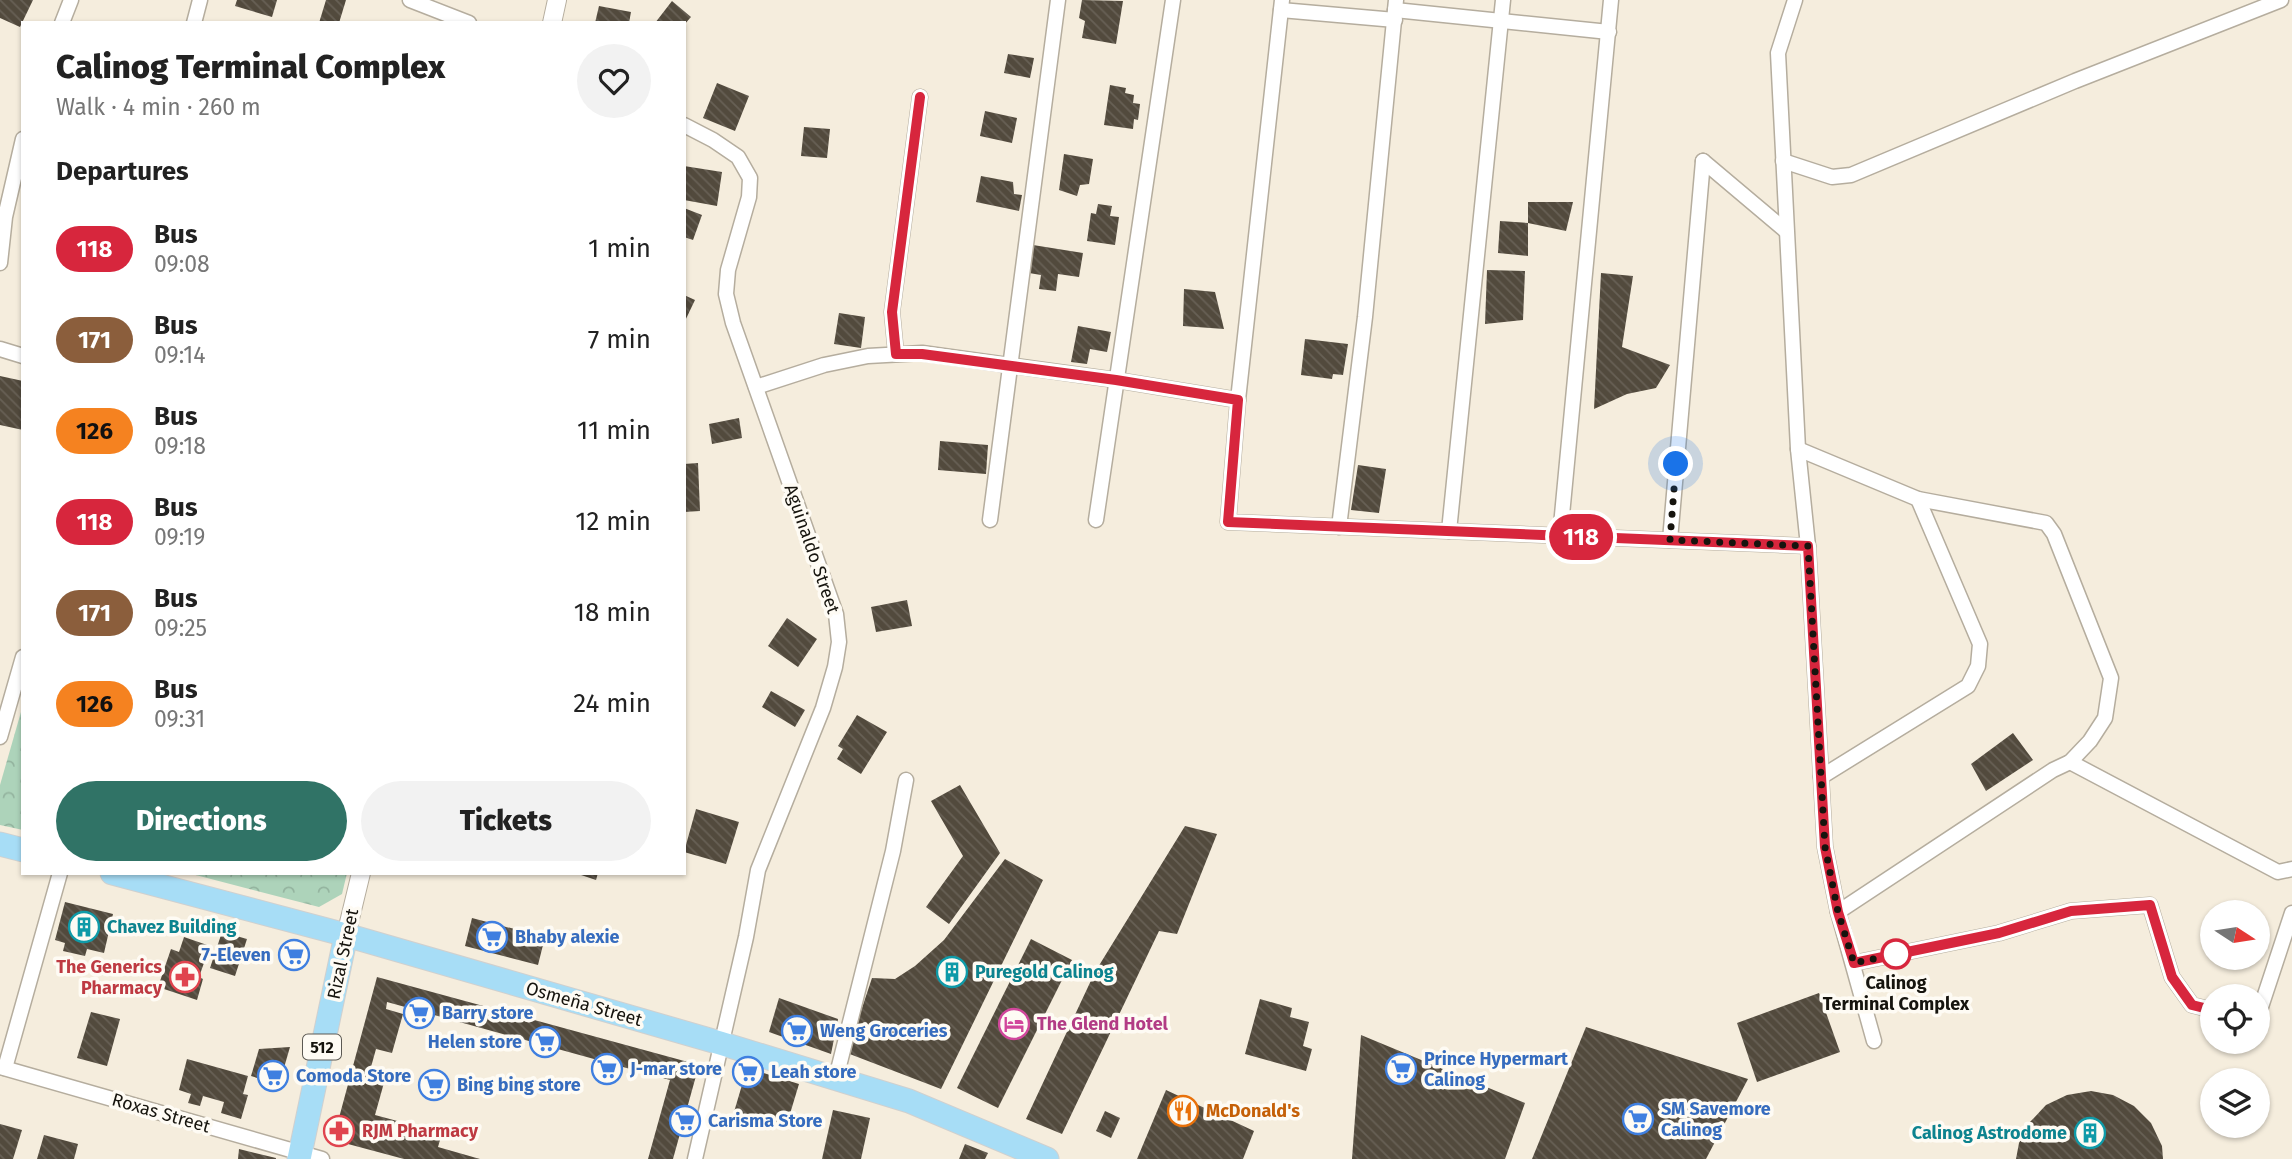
<!DOCTYPE html>
<html lang="en">
<head>
<meta charset="utf-8">
<style>
  :root { --surface:#fff; --page:#f2f2f2; --text:#222; --muted:#767676; --accent:#307366 }
  body { margin:0; font-family:"Fira Sans",sans-serif; background:var(--page); color:var(--text); height:100vh; display:flex; flex-direction:column; font-size:26px; white-space:nowrap }
  * { box-sizing:border-box; margin:0 }
  p { font-size:23px; color:var(--muted) }
  .icon { flex:none; width:38px; height:38px; fill:none; stroke:currentColor; stroke-width:2; stroke-linecap:round; stroke-linejoin:round }
  .map { position:relative; flex:1; overflow:hidden }
  .details { position:absolute; left:21px; top:21px; width:665px; height:854px; display:flex; flex-direction:column; background:var(--surface); border-radius:0px; box-shadow:0 2px 5px #0004 }
  .details>* { flex:none }
  .badge { padding:0 14px; border-radius:23px; font-size:24px; line-height:46px }
  .needle { width:46px; rotate:102deg }
  .controls { position:absolute; left:2200px; top:900px; display:grid; gap:14px }
  .controls a { display:grid; place-items:center; width:70px; height:70px; border-radius:50%; background:var(--surface); box-shadow:0 2px 5px #0004; font-size:35px }
  .you { position:absolute; width:35px; height:35px; margin:-18px; border:5px solid #fff; border-radius:50%; background:#1a73e8; box-shadow:0 0 0 10px #1a73e833 }
  .map>.badge { position:absolute; translate:-50% -50%; box-shadow:0 0 0 4px #fff }
  h2 { padding:0 35px; font-size:26px; line-height:63px }
  .round { display:grid; place-items:center; flex:none; width:74px; height:74px; border-radius:37px; background:var(--page) }
  .headline { display:flex; align-items:center; justify-content:space-between; height:119px; padding:0 35px }
  h1 { font-size:33px; font-weight:800; line-height:52px }
  .button { display:flex; gap:14px; margin-top:auto; padding:14px 35px }
  .button a { flex:1; height:80px; border-radius:42px; background:var(--accent); color:#fff; font-size:28px; font-weight:800; line-height:80px; text-align:center }
  .button a+a { background:var(--page); color:var(--text) }
  ul { padding:0; list-style:none }
  li { display:flex; align-items:center; gap:21px; height:91px; padding:0 35px }
  li div { flex:1 }
  li b { display:block; font-size:26px }
  li em { font-style:normal }
  li .badge { min-width:77px; font-weight:700; text-align:center }
  .map>svg:first-child { display:block }
  .park { fill:url(#park-crowns) }
  .building { fill:url(#building-back-hatch) }
  .lines { fill:none; stroke-linecap:round; stroke-linejoin:round }
  .minor-casing { stroke:#b5ad9e; stroke-width:17 }
  .tertiary-casing { stroke:#b5ad9e; stroke-width:20 }
  .primary-casing { stroke:#d0d0cf; stroke-width:25 }
  .minor { stroke:#fff; stroke-width:14 }
  .tertiary { stroke:#fff; stroke-width:18 }
  .primary { stroke:#a7ddf6; stroke-width:23 }
  .line-casing { stroke:#fff; stroke-width:16 }
  .line { stroke:#d7263d; stroke-width:10 }
  .walk { stroke:#16140e; stroke-width:7; stroke-dasharray:0 12.6 }
  .stop-dot { fill:#fff; stroke:#d7263d; stroke-width:3.5 }
  .labels { text-anchor:middle; dominant-baseline:central; stroke-width:7; stroke-linejoin:round; paint-order:stroke }
  .shield { fill:#fefbf4; stroke:#5c5953; stroke-width:2 }
  .shield-label { font-size:16px; font-weight:bold; fill:#16140e }
  .street-label { font-size:18px; fill:#16140e; stroke:#fefbf4 }
  .culture-label { font-size:18px; font-weight:bold; fill:#0d838f; stroke:#fefbf4; text-anchor:start }
  .shop-label { font-size:18px; font-weight:bold; fill:#366cbe; stroke:#fefbf4; text-anchor:start }
  .health-label { font-size:18px; font-weight:bold; fill:#be3a42; stroke:#fefbf4; text-anchor:end }
  .stop-label { font-size:18px; font-weight:bold; fill:#16140e; stroke:#fefbf4 }
  .hotel-label { font-size:18px; font-weight:bold; fill:#b23c85; stroke:#fefbf4; text-anchor:start }
  .food-label { font-size:18px; font-weight:bold; fill:#c56008; stroke:#fefbf4; text-anchor:start }
</style>
</head>
<body>
<div class="map">
<svg width="2292" height="1159" viewBox="0 0 2292 1159">
  <defs>
    <pattern id="park-crowns" width="20" height="18" patternUnits="userSpaceOnUse" patternTransform="scale(1.75)"><rect width="20" height="18" fill="#add3ba"/><path d="M2 6a3 3 0 1 1 6 0M12 15a3 3 0 1 1 6 0" fill="none" stroke="#94b49f"/></pattern>
    <pattern id="building-back-hatch" width="6" height="6" patternUnits="userSpaceOnUse" patternTransform="scale(1.75)"><rect width="6" height="6" fill="#524a3d"/><path d="M-1 5l2 2M0 0l6 6M5-1l2 2" fill="none" stroke="#676055"/></pattern>
  </defs>
  <rect width="100%" height="100%" fill="#f5eddd"/>
  <g class="park">
    <polygon points="23,705 23,830 0,825 0,785"/>
    <polygon points="188,873 347,873 342,894 319,907"/>
  </g>
  <g class="building">
    <polygon points="0,0 33,0 20,27 0,18"/>
    <polygon points="237,0 277,0 272,17 235,6"/>
    <polygon points="326,0 346,0 339,23 319,23"/>
    <polygon points="1082,0 1123,1 1116,44 1082,38 1085,21 1079,18"/>
    <polygon points="672,1 691,17 684,25 684,23 655,23"/>
    <polygon points="599,6 631,12 629,23 595,23"/>
    <polygon points="1008,54 1034,58 1030,78 1004,73"/>
    <polygon points="717,83 749,96 735,131 703,118"/>
    <polygon points="1110,85 1126,88 1125,93 1134,95 1133,103 1140,104 1138,120 1134,119 1133,129 1104,125"/>
    <polygon points="985,111 1017,118 1012,143 980,136"/>
    <polygon points="804,127 830,129 827,158 801,156"/>
    <polygon points="1064,154 1093,159 1089,184 1080,185 1077,196 1059,190"/>
    <polygon points="684,166 722,172 717,206 684,200"/>
    <polygon points="981,176 1013,182 1014,194 1022,195 1019,211 976,202"/>
    <polygon points="1528,202 1573,202 1566,231 1528,223 1528,256 1498,253 1500,221 1528,223"/>
    <polygon points="1098,204 1112,206 1110,216 1119,217 1115,245 1087,241 1091,213 1096,214"/>
    <polygon points="684,208 702,215 693,240 684,237"/>
    <polygon points="1033,245 1083,253 1079,277 1058,274 1056,291 1039,289 1041,275 1029,273"/>
    <polygon points="1487,270 1525,271 1523,320 1485,324"/>
    <polygon points="1601,273 1633,276 1622,347 1670,365 1656,388 1627,394 1594,409"/>
    <polygon points="1184,289 1215,292 1224,329 1183,326"/>
    <polygon points="684,295 695,300 684,323"/>
    <polygon points="839,313 865,317 861,348 834,344"/>
    <polygon points="1078,326 1111,332 1107,352 1090,349 1087,364 1071,362"/>
    <polygon points="1305,339 1348,344 1343,375 1333,374 1332,379 1301,375"/>
    <polygon points="0,376 23,381 23,430 0,425"/>
    <polygon points="739,418 742,438 712,444 709,424"/>
    <polygon points="940,441 988,445 986,474 938,470"/>
    <polygon points="698,463 700,511 684,512 684,464"/>
    <polygon points="1358,465 1386,469 1379,513 1351,510"/>
    <polygon points="907,600 912,626 876,632 871,607"/>
    <polygon points="787,618 817,639 798,667 768,646"/>
    <polygon points="771,691 805,710 795,727 762,707"/>
    <polygon points="857,715 887,732 861,774 837,759 843,749 838,746"/>
    <polygon points="2013,733 2033,760 1986,791 1971,764"/>
    <polygon points="960,785 1000,853 949,924 926,907 963,856 931,801"/>
    <polygon points="696,809 739,822 726,864 684,852"/>
    <polygon points="1185,826 1217,834 1177,934 1159,931 1062,1134 1026,1119 1095,972"/>
    <polygon points="1005,859 1043,880 941,1089 847,1053 872,978 895,979 915,966 944,940"/>
    <polygon points="575,873 598,873 596,880"/>
    <polygon points="65,902 113,914 104,953 87,949 85,956 63,951 65,943 55,940"/>
    <polygon points="472,918 545,937 538,965 465,946"/>
    <polygon points="222,932 247,939 235,976 210,968"/>
    <polygon points="184,937 210,946 199,977 203,979 197,1000 158,987 171,949 179,952"/>
    <polygon points="1031,939 1072,960 998,1108 957,1088"/>
    <polygon points="377,977 699,1065 673,1159 648,1159 670,1080 387,1002 386,1009 403,1014 392,1053 376,1049 371,1067 387,1072 375,1115 442,1133 438,1147 480,1159 404,1159 333,1140"/>
    <polygon points="1819,993 1840,1052 1757,1082 1737,1023"/>
    <polygon points="779,998 838,1019 831,1054 769,1032"/>
    <polygon points="1260,999 1292,1008 1290,1017 1309,1022 1303,1046 1312,1049 1306,1071 1245,1054"/>
    <polygon points="91,1012 120,1019 107,1066 77,1058"/>
    <polygon points="1586,1027 1748,1079 1706,1159 1532,1159"/>
    <polygon points="1361,1035 1525,1103 1505,1159 1352,1159"/>
    <polygon points="290,1047 279,1085 251,1076 259,1049"/>
    <polygon points="187,1059 248,1076 243,1094 248,1095 241,1119 221,1113 224,1102 203,1096 200,1106 188,1103 191,1094 179,1090"/>
    <polygon points="747,1068 799,1084 786,1127 734,1112"/>
    <polygon points="1166,1090 1254,1131 1243,1159 1137,1159"/>
    <polygon points="2091,1091 2113,1095 2134,1106 2151,1123 2162,1146 2163,1159 2016,1159 2019,1143 2030,1122 2046,1105 2067,1095"/>
    <polygon points="833,1110 870,1118 861,1159 822,1159"/>
    <polygon points="1105,1111 1120,1118 1111,1138 1096,1131"/>
    <polygon points="0,1124 22,1130 13,1159 0,1159"/>
    <polygon points="44,1135 78,1144 74,1159 37,1159"/>
    <polygon points="965,1144 988,1153 985,1159 959,1159"/>
    <polygon points="239,1149 276,1158 276,1159 238,1159"/>
  </g>
  <g class="lines">
    <g class="minor-casing">
      <g id="minor">
        <polyline points="410,0 469,23"/>
        <polyline points="1282,0 1238,400 1228,522 1808,546"/>
        <polyline points="1795,0 1778,53 1798,449 1808,546 1825,847 1838,912 1874,1041"/>
        <polyline points="1281,10 1395,20"/>
        <polyline points="1395,10 1609,32"/>
        <polyline points="62,23 71,0"/>
        <polyline points="194,23 200,0"/>
        <polyline points="684,125 713,140 738,157 750,178 749,197 728,270 726,294 733,323 836,614 839,642 835,667 823,708 758,870 746,937 695,1159"/>
        <polyline points="1703,161 1786,231"/>
        <polyline points="1783,161 1832,177 1851,175 2075,81 2281,0"/>
        <polyline points="0,263 5,217 23,139"/>
        <polyline points="0,349 23,356"/>
        <polyline points="896,354 892,312 920,97"/>
        <polyline points="756,387 824,365 868,356 922,353 1116,380 1238,400"/>
        <polyline points="1798,449 1918,499 2046,523 2054,534 2111,678 2105,718 2090,741 2070,762 2053,770 1838,912"/>
        <polyline points="990,520 1058,0"/>
        <polyline points="1096,520 1173,0"/>
        <polyline points="1339,527 1365,317 1396,0"/>
        <polyline points="1449,531 1503,0"/>
        <polyline points="1560,536 1611,0"/>
        <polyline points="1670,540 1703,161"/>
        <polyline points="0,737 23,657"/>
        <polyline points="2070,762 2278,872 2292,869"/>
        <polyline points="1821,777 1968,686 1978,666 1980,644 1918,499"/>
        <polyline points="1854,963 1999,933 2071,911 2150,905 2172,977 2192,1005 2212,1010"/>
        <polyline points="2258,1016 2292,913"/>
        <polyline points="0,1067 322,1159"/>
        <polyline points="5,1068 60,873"/>
        <polyline points="836,1078 893,851 906,780"/>
      </g>
    </g>
    <g class="tertiary-casing">
      <g id="tertiary">
        <polyline points="552,23 557,0"/>
        <polyline points="346,935 361,873"/>
      </g>
    </g>
    <g class="primary-casing">
      <g id="primary">
        <polyline points="0,844 23,850"/>
        <polyline points="112,873 346,935 720,1043 909,1101 1047,1159"/>
        <polyline points="299,1159 346,935"/>
      </g>
    </g>
    <use href="#minor" class="minor"/>
    <use href="#tertiary" class="tertiary"/>
    <use href="#primary" class="primary"/>
  </g>
  <g class="lines">
    <g class="line-casing">
      <polyline id="line" points="920,97 892,312 896,354 922,354 1116,380 1238,400 1228,522 1808,546 1825,847 1838,912 1854,963 1999,933 2071,911 2150,905 2172,977 2192,1005 2212,1010"/>
    </g>
    <use href="#line" class="line"/>
    <polyline class="walk" points="1676,464 1670,540 1808,546 1825,847 1838,912 1854,963 1902,953 1896,954"/>
  </g>
  <defs>
    <g id="building-ring" transform="scale(1.575)"><circle r="9.5" fill="#fefbf4" stroke="#0f9aa8" stroke-width="1.5"/><path d="M-4-6H4V6H1V3H-1V6H-4ZM-2.5-4.3h1.7v1.8h-1.7ZM.8-4.3h1.7v1.8H.8ZM-2.5-1h1.7V.8h-1.7ZM.8-1h1.7V.8H.8Z" fill="#0f9aa8"/></g>
    <g id="supermarket-ring" transform="scale(1.575)"><circle r="9.5" fill="#fefbf4" stroke="#3f7fe0" stroke-width="1.5"/><path d="M-6-5.5h2.5l.6 2H6L4.5 2H-2.5L-4.4-4H-6ZM-1.5 3.2a1.3 1.3 0 1 0 .1 0ZM3 3.2a1.3 1.3 0 1 0 .1 0Z" fill="#3f7fe0"/></g>
    <g id="pharmacy-ring" transform="scale(1.575)"><circle r="9.5" fill="#fefbf4" stroke="#e0444e" stroke-width="1.5"/><path d="M-2-6h4v4h4v4h-4v4h-4v-4h-4v-4h4Z" fill="#e0444e"/></g>
    <g id="hotel-ring" transform="scale(1.575)"><circle r="9.5" fill="#fefbf4" stroke="#d1479c" stroke-width="1.5"/><path d="M-6-4.5h1.5V1H6V5H4.5V3h-9V5H-6ZM-4 0a1.8 1.8 0 1 1 3.6 0ZM.5 0V-2.5h3Q6-2.5 6 0Z" fill="#d1479c"/></g>
    <g id="restaurant-ring" transform="scale(1.575)"><circle r="9.5" fill="#fefbf4" stroke="#e8710a" stroke-width="1.5"/><path d="M-5-6h1v4h1v-4h1v4h1v-4h1v5L-1.5 .5V6h-2V.5L-5-1ZM5-6V6H3V1.5H1.5Q1.5-4 5-6Z" fill="#e8710a"/></g>
  </defs>
  <g fill-rule="evenodd">
    <use href="#building-ring" x="84" y="927"/>
    <use href="#supermarket-ring" x="492" y="937"/>
    <use href="#supermarket-ring" x="294" y="955"/>
    <use href="#building-ring" x="952" y="972"/>
    <use href="#pharmacy-ring" x="185" y="977"/>
    <use href="#supermarket-ring" x="419" y="1013"/>
    <use href="#hotel-ring" x="1014" y="1024"/>
    <use href="#supermarket-ring" x="797" y="1031"/>
    <use href="#supermarket-ring" x="545" y="1042"/>
    <use href="#supermarket-ring" x="607" y="1069"/>
    <use href="#supermarket-ring" x="1401" y="1069"/>
    <use href="#supermarket-ring" x="748" y="1072"/>
    <use href="#supermarket-ring" x="273" y="1076"/>
    <use href="#supermarket-ring" x="434" y="1085"/>
    <use href="#restaurant-ring" x="1183" y="1111"/>
    <use href="#supermarket-ring" x="1638" y="1119"/>
    <use href="#supermarket-ring" x="685" y="1121"/>
    <use href="#pharmacy-ring" x="339" y="1131"/>
    <use href="#building-ring" x="2090" y="1133"/>
  </g>
  <circle class="stop-dot" cx="1896" cy="954" r="14"/>
  <g class="labels">
    <rect class="shield" x="303" y="1034.5" width="38" height="25" rx="5"/>
    <g class="shield-label">
      <text x="322" y="1047">512</text>
    </g>
    <g class="street-label">
      <text transform="translate(812 549) rotate(71)">Aguinaldo Street</text>
      <text transform="translate(343 954) rotate(-78)">Rizal Street</text>
      <text transform="translate(584 1004) rotate(16)">Osmeña Street</text>
      <text transform="translate(161 1113) rotate(16)">Roxas Street</text>
    </g>
    <g class="culture-label">
      <text x="107" y="927">Chavez Building</text>
      <text x="975" y="972">Puregold Calinog</text>
      <text x="2067" y="1133" text-anchor="end">Calinog Astrodome</text>
    </g>
    <g class="shop-label">
      <text x="515" y="937">Bhaby alexie</text>
      <text x="271" y="955" text-anchor="end">7-Eleven</text>
      <text x="442" y="1013">Barry store</text>
      <text x="820" y="1031">Weng Groceries</text>
      <text x="522" y="1042" text-anchor="end">Helen store</text>
      <text x="1424" y="1059">Prince Hypermart<tspan x="1424" dy="21">Calinog</tspan></text>
      <text x="630" y="1069">J-mar store</text>
      <text x="771" y="1072">Leah store</text>
      <text x="296" y="1076">Comoda Store</text>
      <text x="457" y="1085">Bing bing store</text>
      <text x="1661" y="1109">SM Savemore<tspan x="1661" dy="21">Calinog</tspan></text>
      <text x="708" y="1121">Carisma Store</text>
    </g>
    <g class="health-label">
      <text x="162" y="967">The Generics<tspan x="162" dy="21">Pharmacy</tspan></text>
      <text x="362" y="1131" text-anchor="start">RJM Pharmacy</text>
    </g>
    <g class="stop-label">
      <text x="1896" y="983">Calinog<tspan x="1896" dy="21">Terminal Complex</tspan></text>
    </g>
    <g class="hotel-label">
      <text x="1037" y="1024">The Glend Hotel</text>
    </g>
    <g class="food-label">
      <text x="1206" y="1111">McDonald's</text>
    </g>
  </g>
</svg>
<div class="controls">
<a><svg class="needle" viewBox="-14 -14 28 28"><path d="M0-13l5 13h-10z" fill="#e53935"/><path d="M0 13l5-13h-10z" fill="#767676"/></svg></a>
<a><svg class="icon" aria-label="locate" viewBox="0 0 24 24"><circle cx="12" cy="12" r="6"/><path d="M12 2v4M12 18v4M2 12h4M18 12h4"/></svg></a>
<a><svg class="icon" aria-label="layers" viewBox="0 0 24 24"><path d="M12 4l9 5-9 5-9-5zM3 14l9 5 9-5"/></svg></a>
</div>
<div class="you" style="left:1676px;top:464px"></div>
<b class="badge" style="left:1581px;top:537px;background:#d7263d;color:#fff">118</b>
<section class="details">
<div class="headline"><div><h1>Calinog Terminal Complex</h1><p>Walk · 4 min · 260 m</p></div><a class="round"><svg class="icon" aria-label="heart" viewBox="0 0 24 24"><path d="M12 20l-8-8c-3-5 5-10 8-4 3-6 11-1 8 4z"/></svg></a></div>
<h2>Departures</h2>
<ul>
<li><span class="badge" style="background:#d7263d;color:#fff">118</span><div><b>Bus</b><p>09:08</p></div><em>1 min</em></li>
<li><span class="badge" style="background:#8b5e3c;color:#fff">171</span><div><b>Bus</b><p>09:14</p></div><em>7 min</em></li>
<li><span class="badge" style="background:#f58220;color:#111">126</span><div><b>Bus</b><p>09:18</p></div><em>11 min</em></li>
<li><span class="badge" style="background:#d7263d;color:#fff">118</span><div><b>Bus</b><p>09:19</p></div><em>12 min</em></li>
<li><span class="badge" style="background:#8b5e3c;color:#fff">171</span><div><b>Bus</b><p>09:25</p></div><em>18 min</em></li>
<li><span class="badge" style="background:#f58220;color:#111">126</span><div><b>Bus</b><p>09:31</p></div><em>24 min</em></li>
</ul>
<div class="button"><a>Directions</a><a>Tickets</a></div>
</section>
</div>
</body>
</html>
